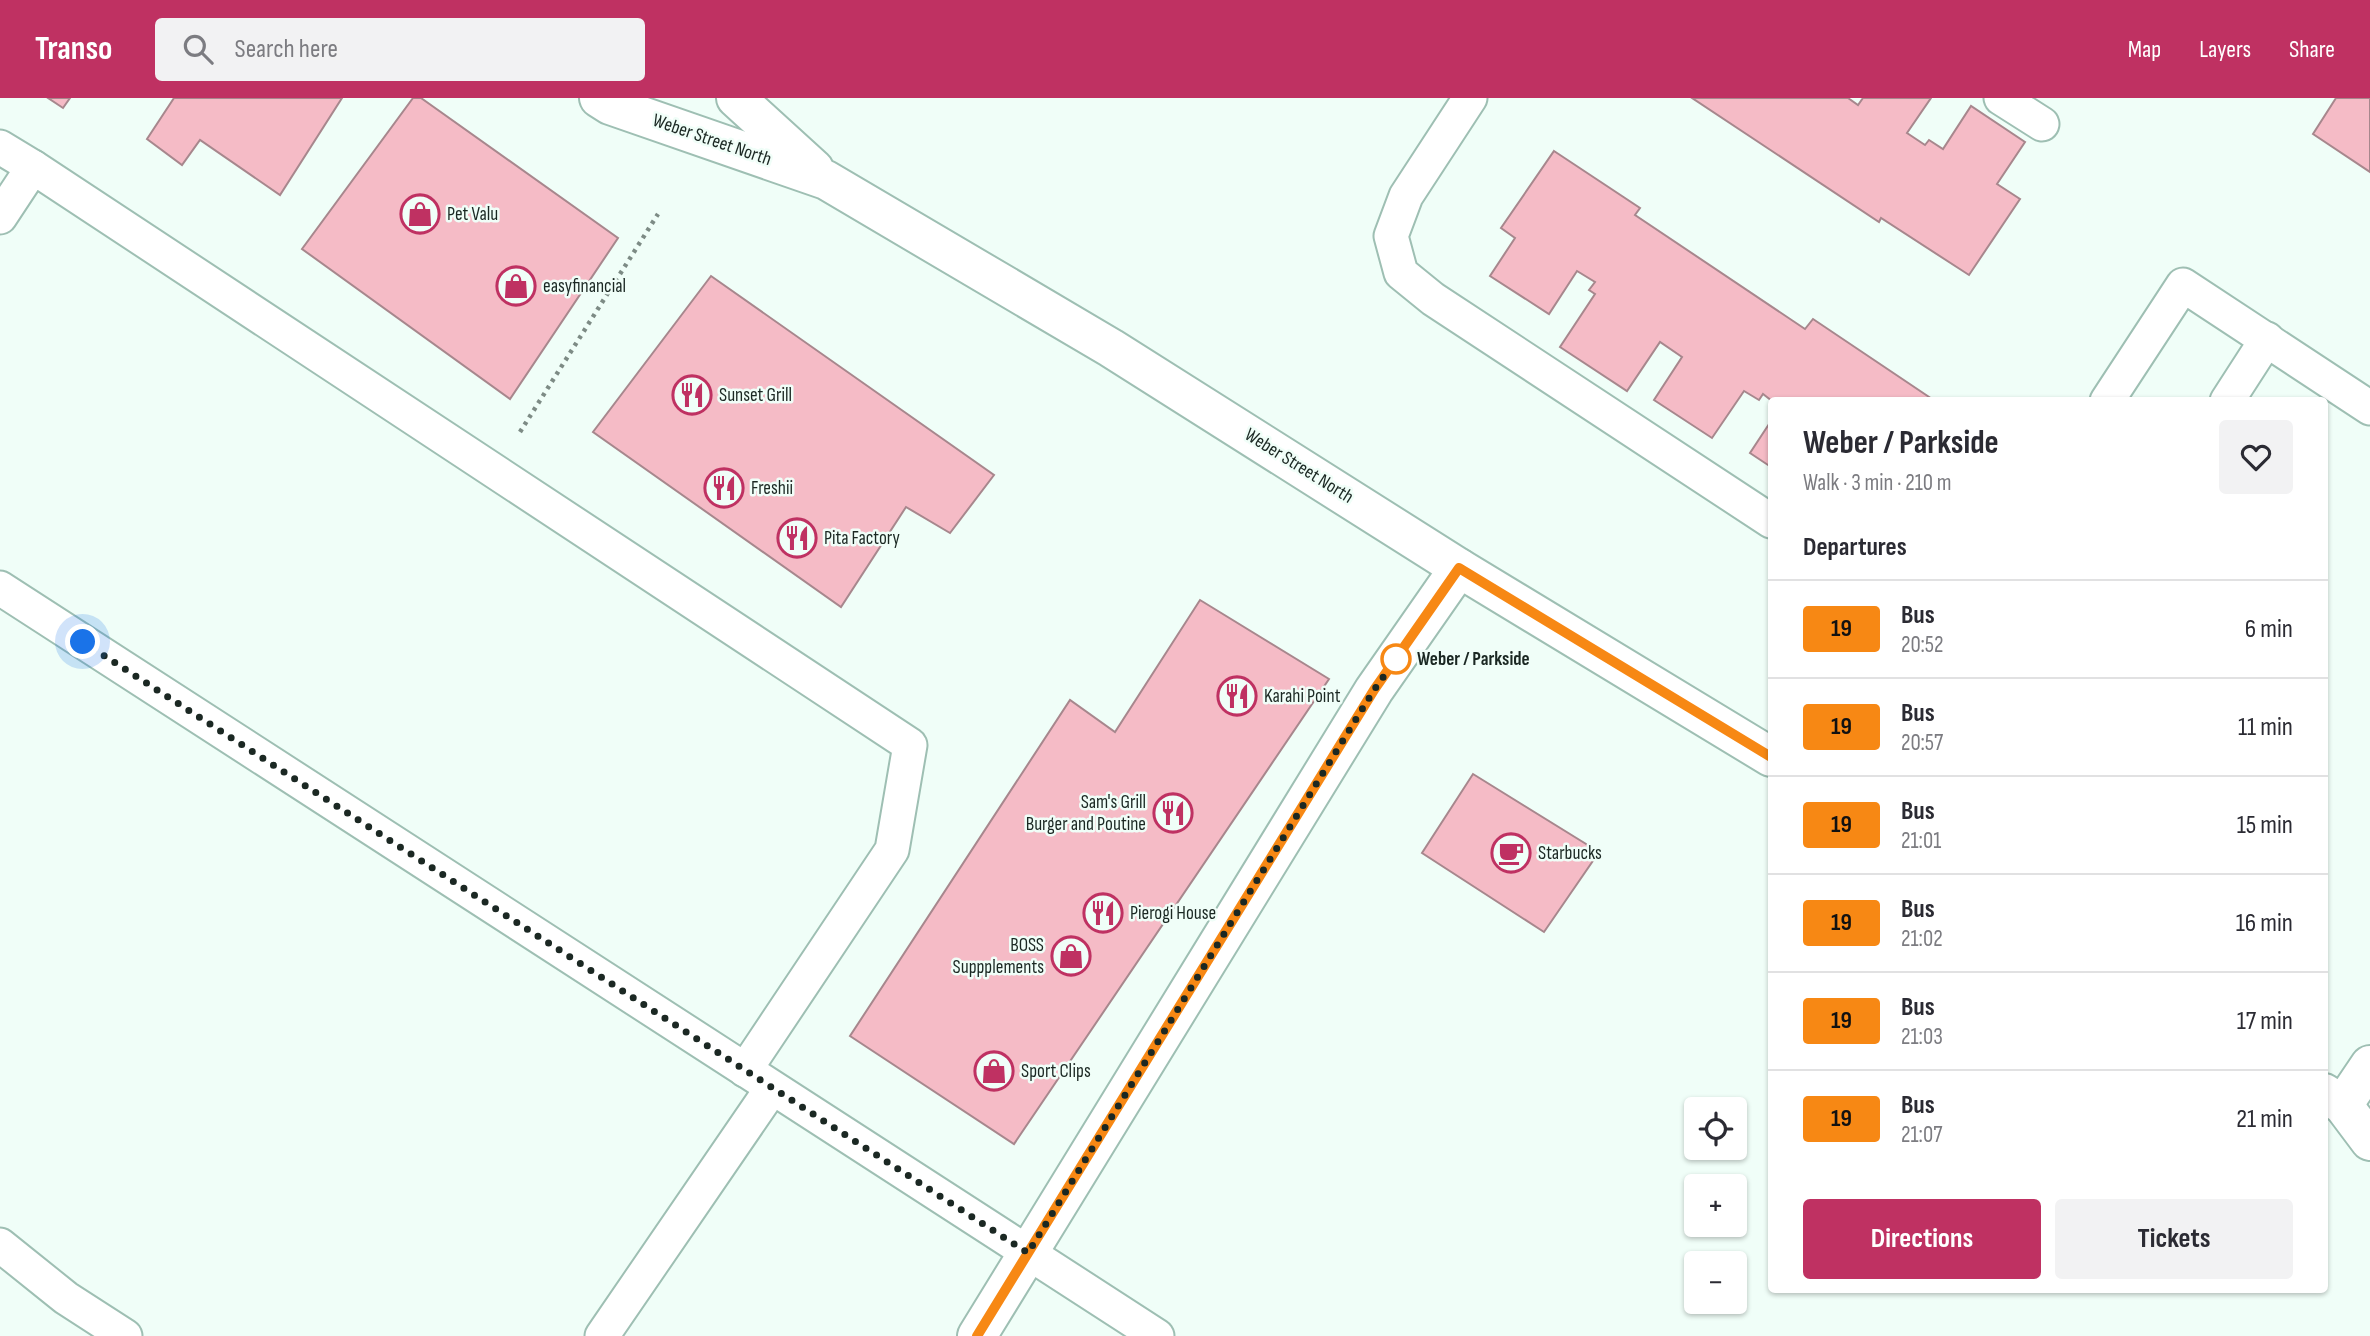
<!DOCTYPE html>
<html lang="en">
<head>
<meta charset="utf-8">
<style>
  :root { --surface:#fff; --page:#f2f2f3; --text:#2b2b33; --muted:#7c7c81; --line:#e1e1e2; --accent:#bf3162 }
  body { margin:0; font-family:"Sofia Sans Condensed",sans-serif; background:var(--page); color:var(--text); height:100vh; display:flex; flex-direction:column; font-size:26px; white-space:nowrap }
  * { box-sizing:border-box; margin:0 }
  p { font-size:23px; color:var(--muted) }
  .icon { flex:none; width:38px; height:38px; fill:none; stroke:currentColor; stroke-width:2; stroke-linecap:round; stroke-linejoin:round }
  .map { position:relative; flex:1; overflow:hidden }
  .panel { position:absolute; left:1768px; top:299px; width:560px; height:896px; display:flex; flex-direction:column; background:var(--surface); border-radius:7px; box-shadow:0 2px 5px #0004 }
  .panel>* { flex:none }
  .badge { padding:0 14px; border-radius:5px; font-size:24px; line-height:46px }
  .fabs { position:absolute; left:1684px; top:999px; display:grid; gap:14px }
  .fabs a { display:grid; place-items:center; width:63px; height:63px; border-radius:7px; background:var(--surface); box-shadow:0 2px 5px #0004; font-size:35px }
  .you { position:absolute; width:35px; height:35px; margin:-18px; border:5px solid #fff; border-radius:50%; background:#1a73e8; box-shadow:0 0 0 10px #1a73e833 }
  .map>.badge { position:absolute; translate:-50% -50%; box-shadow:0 0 0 4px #fff }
  h2 { padding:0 35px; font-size:26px; line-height:63px }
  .round { display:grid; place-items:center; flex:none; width:74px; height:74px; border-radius:7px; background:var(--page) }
  .head { display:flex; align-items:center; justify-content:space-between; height:119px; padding:0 35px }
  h1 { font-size:33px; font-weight:700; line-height:52px }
  .cta { display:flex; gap:14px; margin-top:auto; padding:14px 35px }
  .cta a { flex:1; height:80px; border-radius:7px; background:var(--accent); color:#fff; font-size:28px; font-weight:700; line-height:80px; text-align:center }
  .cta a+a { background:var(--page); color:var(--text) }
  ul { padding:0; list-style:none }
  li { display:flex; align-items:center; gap:21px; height:98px; padding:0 35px; border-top:2px solid var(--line) }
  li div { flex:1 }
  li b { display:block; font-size:26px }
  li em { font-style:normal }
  li .badge { min-width:77px; font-weight:700; text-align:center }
  header { display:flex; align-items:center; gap:42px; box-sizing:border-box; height:98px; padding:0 35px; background:var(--accent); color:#fff }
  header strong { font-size:33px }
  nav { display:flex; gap:38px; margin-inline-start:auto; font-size:24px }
  .search { width:490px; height:63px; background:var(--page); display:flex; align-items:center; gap:18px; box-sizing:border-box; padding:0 24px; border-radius:7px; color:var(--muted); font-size:26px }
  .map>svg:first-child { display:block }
  .building { fill:#f5bbc6; stroke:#a7878d; stroke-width:2 }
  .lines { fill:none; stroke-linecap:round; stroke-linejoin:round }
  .lane-casing { stroke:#9ebfb3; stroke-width:37 }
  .street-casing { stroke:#9ebfb3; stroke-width:42 }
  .secondary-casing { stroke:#9ebfb3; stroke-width:42 }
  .path { stroke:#7d8b85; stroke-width:4.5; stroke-dasharray:3.5 5; stroke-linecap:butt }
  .lane { stroke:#fff; stroke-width:33 }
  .street { stroke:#fff; stroke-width:38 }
  .secondary { stroke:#fff; stroke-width:38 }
  .line-casing { stroke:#fff; stroke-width:16 }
  .line { stroke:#f78814; stroke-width:10 }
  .walk { stroke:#1b2823; stroke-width:7; stroke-dasharray:0 12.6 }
  .stop-dot { fill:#fff; stroke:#f78814; stroke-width:3.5 }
  .labels { text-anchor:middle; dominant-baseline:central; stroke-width:5; stroke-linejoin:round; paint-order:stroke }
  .street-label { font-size:19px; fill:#1b2823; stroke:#f0fef8 }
  .poi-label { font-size:19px; fill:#1b2823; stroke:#f0fef8; text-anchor:start }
  .stop-label { font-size:19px; font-weight:bold; fill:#1b2823; stroke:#f0fef8; text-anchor:start }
</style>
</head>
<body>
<header>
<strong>Transo</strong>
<div class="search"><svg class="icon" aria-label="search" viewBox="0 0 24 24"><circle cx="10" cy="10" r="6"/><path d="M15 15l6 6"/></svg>Search here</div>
<nav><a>Map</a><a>Layers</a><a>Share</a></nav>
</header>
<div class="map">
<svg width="2370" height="1238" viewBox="0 0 2370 1238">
  <rect width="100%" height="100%" fill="#f0fef8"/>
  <g class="building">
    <polygon points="48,0 70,0 63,10"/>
    <polygon points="174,0 342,0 280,97 200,42 182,67 147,41"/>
    <polygon points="413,0 421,0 618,140 510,301 302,151"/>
    <polygon points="1692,0 1848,0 1858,7 1863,0 1931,0 1907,35 1925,47 1929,42 1943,51 1971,8 2025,44 1997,86 2020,101 1969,177 1881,120 1879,124"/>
    <polygon points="2336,0 2370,0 2370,74 2313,36"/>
    <polygon points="1554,53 1640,110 1635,117 1805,231 1813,221 1935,303 1772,303 1763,296 1759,302 1744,293 1712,340 1654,302 1682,259 1660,244 1627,293 1560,249 1595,196 1589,192 1595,184 1577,173 1549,216 1490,178 1515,140 1501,130"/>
    <polygon points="711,178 994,377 950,435 906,409 841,509 593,334"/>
    <polygon points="1771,323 1771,369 1750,355"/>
    <polygon points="1200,502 1329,581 1014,1046 850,938 1070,602 1115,634"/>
    <polygon points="1473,676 1599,754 1544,834 1422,755"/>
  </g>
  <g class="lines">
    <g class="lane-casing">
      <g id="lane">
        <polyline points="1470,0 1406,98 1391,138 1401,175 1433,201 1771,423"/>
        <polyline points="2001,0 2042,26"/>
        <polyline points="0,49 33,69"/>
        <polyline points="0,119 33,69 910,647 892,752 745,972"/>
        <polyline points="2107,303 2183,187 2370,310"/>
        <polyline points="2227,303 2267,241"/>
        <polyline points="0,490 1157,1238"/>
        <polyline points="0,1147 66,1200 125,1238"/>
        <polyline points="602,1238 772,990"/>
      </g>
    </g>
    <g class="street-casing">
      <polyline id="street" points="977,1238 1374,592 1459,470"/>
    </g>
    <g class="secondary-casing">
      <g id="secondary">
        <polyline points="599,0 610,7 826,82 1111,250 1459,470 1771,659"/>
        <polyline points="736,0 814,71"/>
        <polyline points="2324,995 2343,1007 2370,1043"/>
        <polyline points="2343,1007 2370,967"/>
      </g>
    </g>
    <polyline class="path" points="520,334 658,116"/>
    <use href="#lane" class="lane"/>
    <use href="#street" class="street"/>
    <use href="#secondary" class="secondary"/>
  </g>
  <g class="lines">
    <g class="line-casing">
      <polyline id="line" points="977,1238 1374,592 1459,470 1771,659"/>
    </g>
    <use href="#line" class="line"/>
    <polyline class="walk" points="83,544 1028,1155 1374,592 1401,554 1396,561"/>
  </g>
  <defs>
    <g id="shop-ring" transform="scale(2.0125)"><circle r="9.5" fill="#f0fef8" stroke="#bf3162" stroke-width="1.5"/><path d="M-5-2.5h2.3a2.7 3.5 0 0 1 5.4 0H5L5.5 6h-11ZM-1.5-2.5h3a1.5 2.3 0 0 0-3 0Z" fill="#bf3162"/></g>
    <g id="restaurant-ring" transform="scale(2.0125)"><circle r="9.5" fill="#f0fef8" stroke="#bf3162" stroke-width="1.5"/><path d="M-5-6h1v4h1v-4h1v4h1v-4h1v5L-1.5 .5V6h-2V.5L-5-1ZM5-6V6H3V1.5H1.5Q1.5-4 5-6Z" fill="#bf3162"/></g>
    <g id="cafe-ring" transform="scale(2.0125)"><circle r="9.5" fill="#f0fef8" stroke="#bf3162" stroke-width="1.5"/><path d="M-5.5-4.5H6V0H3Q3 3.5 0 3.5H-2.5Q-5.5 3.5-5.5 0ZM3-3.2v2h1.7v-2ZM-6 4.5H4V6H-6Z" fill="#bf3162"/></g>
  </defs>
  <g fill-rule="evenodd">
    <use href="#shop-ring" x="420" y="116"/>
    <use href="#shop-ring" x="516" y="188"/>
    <use href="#restaurant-ring" x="692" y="297"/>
    <use href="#restaurant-ring" x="724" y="390"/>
    <use href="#restaurant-ring" x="797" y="440"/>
    <use href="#restaurant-ring" x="1237" y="598"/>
    <use href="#restaurant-ring" x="1173" y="715"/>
    <use href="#cafe-ring" x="1511" y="755"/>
    <use href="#restaurant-ring" x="1103" y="815"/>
    <use href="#shop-ring" x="1071" y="858"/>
    <use href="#shop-ring" x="994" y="973"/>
  </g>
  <circle class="stop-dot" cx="1396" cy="561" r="14"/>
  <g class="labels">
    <g class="street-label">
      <text transform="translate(712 42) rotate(19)">Weber Street North</text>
      <text transform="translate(1299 368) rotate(32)">Weber Street North</text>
    </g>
    <g class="poi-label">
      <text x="447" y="116">Pet Valu</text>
      <text x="543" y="188">easyfinancial</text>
      <text x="719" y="297">Sunset Grill</text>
      <text x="751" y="390">Freshii</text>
      <text x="824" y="440">Pita Factory</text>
      <text x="1264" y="598">Karahi Point</text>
      <text x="1146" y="704" text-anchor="end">Sam's Grill<tspan x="1146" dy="22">Burger and Poutine</tspan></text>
      <text x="1538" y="755">Starbucks</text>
      <text x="1130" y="815">Pierogi House</text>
      <text x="1044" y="847" text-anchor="end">BOSS<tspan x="1044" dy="22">Suppplements</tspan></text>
      <text x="1021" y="973">Sport Clips</text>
    </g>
    <g class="stop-label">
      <text x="1417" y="561">Weber / Parkside</text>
    </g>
  </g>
</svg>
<div class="fabs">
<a><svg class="icon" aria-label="locate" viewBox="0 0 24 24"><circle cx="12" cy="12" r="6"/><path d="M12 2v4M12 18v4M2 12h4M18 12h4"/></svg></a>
<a>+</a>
<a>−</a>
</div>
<div class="you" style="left:83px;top:544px"></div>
<section class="panel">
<div class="head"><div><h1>Weber / Parkside</h1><p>Walk · 3 min · 210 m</p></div><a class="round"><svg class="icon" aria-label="heart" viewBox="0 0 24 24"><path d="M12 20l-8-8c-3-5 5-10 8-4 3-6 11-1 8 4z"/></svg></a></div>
<h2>Departures</h2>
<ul>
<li><span class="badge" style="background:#f78814;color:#111">19</span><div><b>Bus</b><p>20:52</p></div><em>6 min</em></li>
<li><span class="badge" style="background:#f78814;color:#111">19</span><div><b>Bus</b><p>20:57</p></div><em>11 min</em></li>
<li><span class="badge" style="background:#f78814;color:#111">19</span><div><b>Bus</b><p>21:01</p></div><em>15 min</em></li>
<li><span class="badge" style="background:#f78814;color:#111">19</span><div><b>Bus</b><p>21:02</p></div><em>16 min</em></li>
<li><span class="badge" style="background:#f78814;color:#111">19</span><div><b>Bus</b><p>21:03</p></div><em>17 min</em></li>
<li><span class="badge" style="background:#f78814;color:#111">19</span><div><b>Bus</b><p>21:07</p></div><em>21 min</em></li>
</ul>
<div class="cta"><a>Directions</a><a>Tickets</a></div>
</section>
</div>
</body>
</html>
